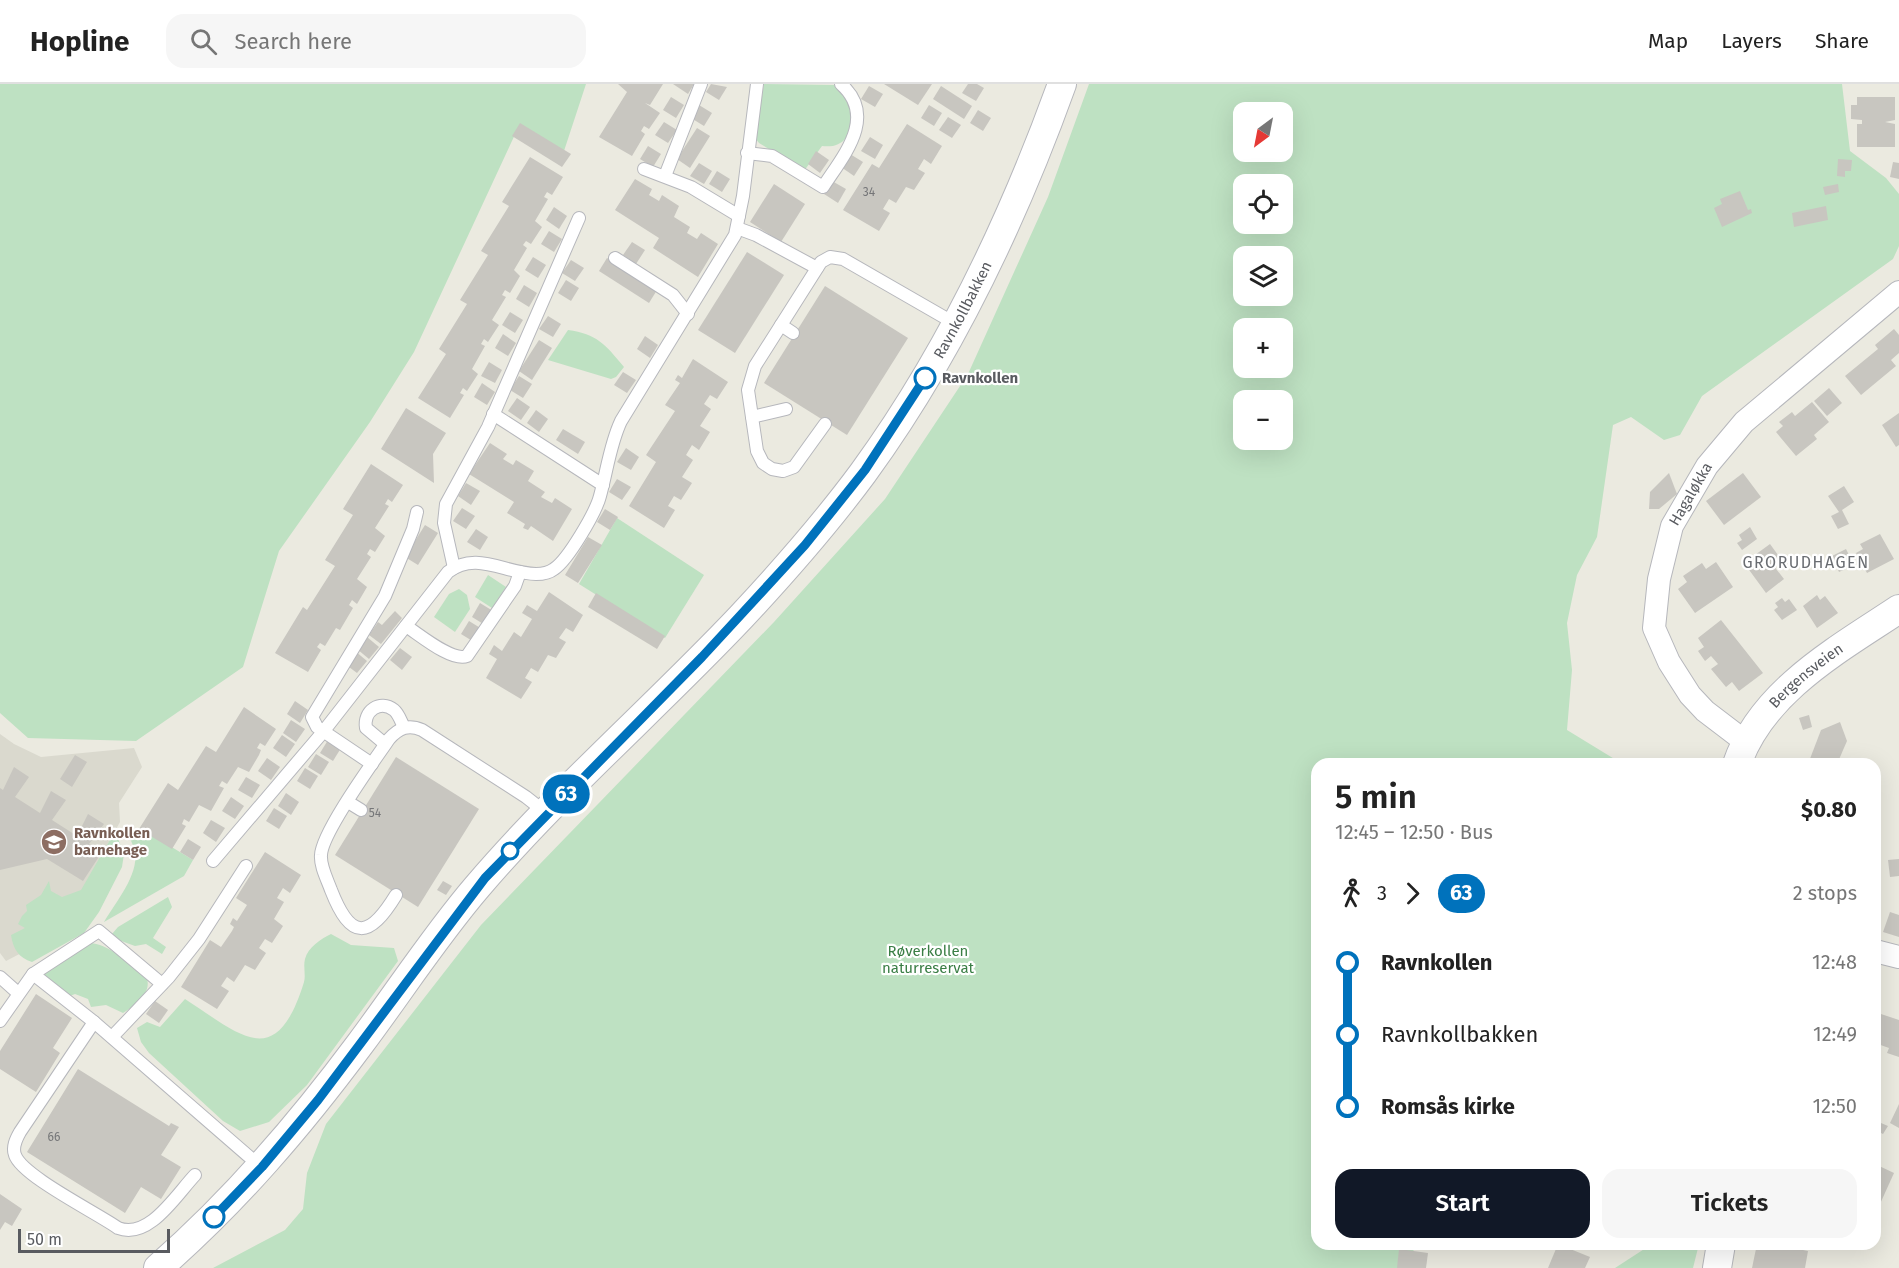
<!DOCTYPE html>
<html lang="en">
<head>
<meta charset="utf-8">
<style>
  :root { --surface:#fff; --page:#f6f6f6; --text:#222; --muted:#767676; --line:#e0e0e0; --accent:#111827 }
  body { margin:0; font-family:"Fira Sans",sans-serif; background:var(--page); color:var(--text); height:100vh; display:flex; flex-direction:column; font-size:22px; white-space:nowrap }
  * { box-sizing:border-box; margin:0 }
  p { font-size:20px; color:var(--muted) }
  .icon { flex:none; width:33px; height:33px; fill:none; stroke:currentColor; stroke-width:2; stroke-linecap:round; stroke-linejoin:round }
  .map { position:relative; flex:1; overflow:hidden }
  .sheet { position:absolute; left:1311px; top:674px; width:570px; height:492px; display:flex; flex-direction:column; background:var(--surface); border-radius:18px; box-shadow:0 6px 24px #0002 }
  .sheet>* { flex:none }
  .badge { padding:0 12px; border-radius:20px; font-size:21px; line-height:39px }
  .needle { width:39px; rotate:212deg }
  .buttons { position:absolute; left:1233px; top:18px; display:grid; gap:12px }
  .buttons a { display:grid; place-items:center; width:60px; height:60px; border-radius:12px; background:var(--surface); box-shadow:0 6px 24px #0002; font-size:30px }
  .scale { position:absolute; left:18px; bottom:15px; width:152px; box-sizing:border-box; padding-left:6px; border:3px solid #595b60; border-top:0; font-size:16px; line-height:21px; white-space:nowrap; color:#595b60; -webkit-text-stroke:4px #fff; paint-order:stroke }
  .map>.badge { position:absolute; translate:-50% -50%; box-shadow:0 0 0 3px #fff }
  .legs { display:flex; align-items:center; gap:9px; height:66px; padding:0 24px; font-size:20px }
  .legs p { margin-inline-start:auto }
  .overview { display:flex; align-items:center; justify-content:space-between; height:102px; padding:0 24px }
  h1 { font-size:33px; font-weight:600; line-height:45px }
  .cta { display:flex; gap:12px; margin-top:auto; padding:12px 24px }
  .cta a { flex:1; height:69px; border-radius:18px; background:var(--accent); color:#fff; font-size:24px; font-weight:600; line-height:69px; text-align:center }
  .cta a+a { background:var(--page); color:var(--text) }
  ul { padding:0 24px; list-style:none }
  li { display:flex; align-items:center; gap:21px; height:72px; font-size:22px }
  li i { display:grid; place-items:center; width:9px; height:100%; margin:0 8px; background:currentColor }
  li i::after { content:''; width:15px; height:15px; margin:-8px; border:4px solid; border-radius:50%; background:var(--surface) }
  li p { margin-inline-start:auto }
  li:first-child i { background:linear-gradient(#0000 50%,currentColor 0) }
  li:last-child i { background:linear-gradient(currentColor 50%,#0000 0) }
  header { display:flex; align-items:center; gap:36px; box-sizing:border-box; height:84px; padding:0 30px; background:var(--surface); border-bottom:2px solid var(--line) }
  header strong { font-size:28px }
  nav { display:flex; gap:33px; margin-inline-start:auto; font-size:21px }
  .search { width:420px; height:54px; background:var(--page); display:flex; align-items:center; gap:15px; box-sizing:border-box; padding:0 21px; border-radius:18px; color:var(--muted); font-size:22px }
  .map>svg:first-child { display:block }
  .education { fill:#dad9ce }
  .green { fill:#bee1c2; fill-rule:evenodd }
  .building { fill:#c8c6c0 }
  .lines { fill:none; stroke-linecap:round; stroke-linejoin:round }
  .service-casing { stroke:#b6b7bc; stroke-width:14 }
  .minor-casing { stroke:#b6b7bc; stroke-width:24 }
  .tertiary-casing { stroke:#b6b7bc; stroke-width:30 }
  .service { stroke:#fff; stroke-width:12 }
  .minor { stroke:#fff; stroke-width:22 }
  .tertiary { stroke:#fff; stroke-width:28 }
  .line-1-casing { stroke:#fff; stroke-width:14 }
  .line-1 { stroke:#0072bc; stroke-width:9 }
  .stop-1-dot { fill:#fff; stroke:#0072bc; stroke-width:3 }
  .labels { text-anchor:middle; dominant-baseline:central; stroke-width:4.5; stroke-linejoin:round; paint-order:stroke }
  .number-label { font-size:12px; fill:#757678 }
  .street-label { font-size:15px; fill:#595b60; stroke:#fff }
  .stop-label { font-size:15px; font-weight:bold; fill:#595b60; stroke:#fff; text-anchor:start }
  .education-label { font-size:15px; font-weight:bold; fill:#785e54; stroke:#fff; text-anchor:start }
  .park-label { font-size:15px; fill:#3a7e45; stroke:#fff }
  .neighbourhood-label { font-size:16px; letter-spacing:1.5px; fill:#6a6d72; stroke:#fff }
</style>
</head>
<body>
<header>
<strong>Hopline</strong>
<div class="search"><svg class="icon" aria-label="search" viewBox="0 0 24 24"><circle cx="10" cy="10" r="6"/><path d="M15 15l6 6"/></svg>Search here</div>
<nav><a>Map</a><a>Layers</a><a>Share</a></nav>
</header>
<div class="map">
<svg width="1899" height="1184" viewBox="0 0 1899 1184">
  <rect width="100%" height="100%" fill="#ebeae0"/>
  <polygon class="education" points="0,650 14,660 41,673 134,664 142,683 119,719 120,738 103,768 73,834 58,850 6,877 0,869"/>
  <g class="green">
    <polygon points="0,0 586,0 563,70 518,44 414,268 370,338 279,467 243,583 136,657 28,654 0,629"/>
    <path d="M764,0L834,1C838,5 844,10 847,15C859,37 850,66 822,62L804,87L759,59L755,54Z"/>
    <path d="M1089,0H1842L1850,67L1886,94L1899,110V162L1893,175L1702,312L1680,351L1664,356L1631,333L1613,341L1597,453L1577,491L1567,539L1572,586L1567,646L1621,679L1317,680V1160H1411L1420,1184H213L285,1146L303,1125L307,1089L326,1040L481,841L774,538L885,415L968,290L1048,113ZM1244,28H1282V68H1244ZM1244,100H1282V140H1244ZM1244,172H1282V212H1244ZM1244,244H1282V284H1244ZM1244,316H1282V356H1244Z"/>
    <path d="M568,246C597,250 605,260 624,283L616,293L611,295L548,276Z"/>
    <polygon points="617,434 704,491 665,554 579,500"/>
    <polygon points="488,491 506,503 492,524 475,513"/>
    <polygon points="459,505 467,511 470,525 455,548 434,533 449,510"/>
    <path d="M142,745L193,776L184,792L104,838C115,819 139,791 135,768C134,762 130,755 128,750Z"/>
    <path d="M115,747L124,770L122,783L99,828L84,849L32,878C19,874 13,865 11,851L25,844L18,840L22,832L27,827L26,821L41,811L49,797L51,807L62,813L81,806Z"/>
    <polygon points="168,813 172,823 153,854 166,863 162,870 146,860 135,862 113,854 112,850 118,843"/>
    <path d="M331,850L351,861L394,864L398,877L307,1001L269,1038L240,1047L223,1037L149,969L141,958L137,944L147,938L160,943L185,915C241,951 276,989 304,898C306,891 303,883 305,875C308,863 321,855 331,850Z"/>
    <path d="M89,859C108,859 130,880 145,890C155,907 136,921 123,929L106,921L91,923L88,915L75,910L67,913L44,892V890Z"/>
    <polygon points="1652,1160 1699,1160 1693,1184 1615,1184"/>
  </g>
  <g class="building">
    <polygon points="618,0 663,0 650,21 645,19 660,29 649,45 644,42 641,47 645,50 632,72 599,53 627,8"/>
    <polygon points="673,0 694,0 688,10"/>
    <polygon points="711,0 727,3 719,16 706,8"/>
    <polygon points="884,0 932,0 918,21"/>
    <polygon points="968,0 977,0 984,4 976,17 962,9"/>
    <polygon points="869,2 883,10 875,23 861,15"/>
    <polygon points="941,2 972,22 964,35 933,15"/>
    <polygon points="671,13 684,21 676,34 663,26"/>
    <polygon points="1857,13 1895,13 1895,36 1885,38 1895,40 1895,63 1857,63 1857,40 1862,40 1862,36 1851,35 1851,21 1857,21"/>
    <polygon points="699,21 712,29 704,42 691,34"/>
    <polygon points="929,21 942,29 934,42 921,34"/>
    <polygon points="978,26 991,34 983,47 970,39"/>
    <polygon points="948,33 961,41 952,54 939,46"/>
    <polygon points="664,38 677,46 668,59 655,51"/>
    <polygon points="520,39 571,70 562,83 512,52"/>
    <polygon points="907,40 942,62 931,80 924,75 918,85 925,89 914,106 906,103 896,119 889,115 883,125 890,129 879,147 843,126 872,80 879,84"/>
    <polygon points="697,44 710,52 690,84 677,75"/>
    <polygon points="870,53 883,61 875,75 861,67"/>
    <polygon points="648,62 661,70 653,83 640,75"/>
    <polygon points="816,67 829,76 820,89 808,80"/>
    <polygon points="850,70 863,78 854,92 841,83"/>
    <polygon points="530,73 563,93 552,111 547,108 544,113 548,115 535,137 542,143 531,160 526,157 523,161 527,164 514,186 520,192 510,209 505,206 502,211 506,213 492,236 499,241 488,258 484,255 481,260 485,262 472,285 478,290 467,307 463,304 460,309 464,311 450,334 418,314 446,270 439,265 467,220 460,216 488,171 481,167 509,122 502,118"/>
    <polygon points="1838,75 1852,76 1851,87 1845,87 1845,93 1837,92"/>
    <polygon points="1893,78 1899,79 1899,95 1890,93"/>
    <polygon points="699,79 712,87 704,100 690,92"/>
    <polygon points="717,87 730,95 722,108 709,100"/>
    <polygon points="635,95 652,105 649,111 659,117 662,111 679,122 674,133 690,143 687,149 697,155 701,149 718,160 698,193 653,164 659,154 615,126"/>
    <polygon points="832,97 846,105 838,119 824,110"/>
    <polygon points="774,100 805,120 781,158 750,138"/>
    <polygon points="1838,100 1839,108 1825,111 1823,103"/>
    <polygon points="1740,107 1748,126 1751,125 1752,129 1722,143 1714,124 1722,120 1720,115"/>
    <polygon points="1826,122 1828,136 1794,143 1792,129"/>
    <polygon points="554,123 567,132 559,145 546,136"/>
    <polygon points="549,147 562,155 554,168 541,160"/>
    <polygon points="632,158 645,166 636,180 623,171"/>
    <polygon points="747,168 784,191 735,269 698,246"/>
    <polygon points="533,173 546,181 538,194 525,186"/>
    <polygon points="607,174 657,206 649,219 599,187"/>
    <polygon points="571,176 584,184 575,197 562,189"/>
    <polygon points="566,196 579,204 571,217 558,209"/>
    <polygon points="524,201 537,209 529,223 516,215"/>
    <polygon points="825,202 908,254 847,351 764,299"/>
    <polygon points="510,228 523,236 515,249 502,241"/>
    <polygon points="548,232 561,240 553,253 539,245"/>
    <polygon points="1894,245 1899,251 1899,269 1891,276 1896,282 1861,311 1845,292 1878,265 1875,261"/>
    <polygon points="503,250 516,259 508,272 495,264"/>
    <polygon points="645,252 658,261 650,274 637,265"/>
    <polygon points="539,256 552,264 532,296 519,287"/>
    <polygon points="693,275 728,298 717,315 710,311 704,320 711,325 700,342 710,348 699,366 692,361 686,371 693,376 682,393 692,399 681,416 674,412 668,422 675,426 664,444 629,422 656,378 646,371 675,327 665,321 680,299 675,296 678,291 682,294"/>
    <polygon points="489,278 502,286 495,299 481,292"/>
    <polygon points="623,288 636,296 627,309 614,301"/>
    <polygon points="519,292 532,300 523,314 510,306"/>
    <polygon points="482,299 495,308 487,321 474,313"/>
    <polygon points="1829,304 1842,319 1827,332 1814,317"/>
    <polygon points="517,314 530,323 521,336 508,327"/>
    <polygon points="1812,318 1829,338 1814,351 1817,355 1796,372 1776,348 1783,342 1779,338 1792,328 1795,332"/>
    <polygon points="406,324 446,349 433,370 434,399 381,365"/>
    <polygon points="536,326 548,335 539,348 527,339"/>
    <polygon points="1899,329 1899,361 1896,363 1882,341"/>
    <polygon points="563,345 585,358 578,370 556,356"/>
    <polygon points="490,359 507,370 503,375 513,381 516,376 534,387 528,397 545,408 541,413 552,419 555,414 572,425 553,457 531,442 528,446 523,444 525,440 507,429 514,418 469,390"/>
    <polygon points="626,364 639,373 631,386 617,378"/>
    <polygon points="371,380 403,401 392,418 388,415 385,420 389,422 375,444 385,452 375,468 370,465 367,470 371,473 357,495 367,503 357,520 352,516 349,521 353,524 340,546 336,544 325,562 320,559 317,563 321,566 308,588 275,569 303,523 307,526 335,482 325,476 353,431 343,425"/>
    <polygon points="1669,389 1677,410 1659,425 1649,425 1650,408"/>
    <polygon points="1743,389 1761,413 1724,441 1706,417"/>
    <polygon points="617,395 631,403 622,416 609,408"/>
    <polygon points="466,399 480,407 471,421 458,412"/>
    <polygon points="1844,402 1854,418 1842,426 1849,440 1838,445 1831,432 1839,428 1828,412"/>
    <polygon points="462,424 475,432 466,445 453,437"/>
    <polygon points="605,425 618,433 610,446 597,438"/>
    <polygon points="425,441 438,449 418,481 405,473"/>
    <polygon points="1750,443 1757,455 1742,466 1737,459 1742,456 1739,451"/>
    <polygon points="476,445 488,453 480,466 467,458"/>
    <polygon points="1880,450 1894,475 1867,489 1856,469 1863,465 1860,460"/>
    <polygon points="588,453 602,461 578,499 565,491"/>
    <polygon points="1770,460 1781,475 1773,481 1784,495 1766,509 1744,479"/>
    <polygon points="1846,465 1854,481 1839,488 1832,472"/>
    <polygon points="1716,478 1733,503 1695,529 1678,505 1687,498 1683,492 1702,479 1706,485"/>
    <polygon points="549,508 583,531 573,548 566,544 559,554 566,558 556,574 548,571 538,588 531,584 525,594 532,598 521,615 486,594 497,575 489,570 494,561 502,567 514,548 521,553 532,535 522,529 527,521 537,527"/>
    <polygon points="596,509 665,552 657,565 588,523"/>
    <polygon points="1817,511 1820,516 1825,512 1838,529 1817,544 1803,522"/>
    <polygon points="1782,514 1785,518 1789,515 1797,526 1782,536 1774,526 1778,523 1775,519"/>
    <polygon points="480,519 493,527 485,541 472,533"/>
    <polygon points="395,527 402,534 381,560 369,551 378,538 382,541"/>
    <polygon points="1721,536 1763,589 1739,607 1732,598 1726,603 1711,585 1718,580 1711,572 1705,577 1698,567 1704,563 1698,554"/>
    <polygon points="469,537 482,545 474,558 461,550"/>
    <polygon points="367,553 379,563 369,575 357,565"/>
    <polygon points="400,564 412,573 402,586 390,576"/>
    <polygon points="355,567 367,577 357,589 345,580"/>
    <polygon points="295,617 308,626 300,639 287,630"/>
    <polygon points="244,623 276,645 265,662 260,659 257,664 261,666 259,671 249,688 238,683 227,700 222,697 219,702 224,704 211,727 199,721 189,738 184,735 182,740 186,742 172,765 139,745 168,699 178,706 206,662 216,668"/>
    <polygon points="1809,631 1812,643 1803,646 1799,634"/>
    <polygon points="291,636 305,645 296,658 283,649"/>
    <polygon points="1840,638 1847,657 1837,680 1808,680 1821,646"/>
    <polygon points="282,651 295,660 286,673 273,664"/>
    <polygon points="328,656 341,664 333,677 320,669"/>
    <polygon points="316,670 329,678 321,691 308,683"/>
    <polygon points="75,671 87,678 72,703 60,695"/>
    <polygon points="396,673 479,725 418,823 335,771"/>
    <polygon points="267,674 280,683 271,696 258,687"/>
    <polygon points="14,683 29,693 15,713 40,729 51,707 66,716 52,736 77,752 88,730 104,740 89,760 102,768 83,797 47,775 0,786 0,704 3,706"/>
    <polygon points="305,684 318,692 310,705 297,697"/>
    <polygon points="246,693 260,701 252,714 238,706"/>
    <polygon points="286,709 299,718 291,731 278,722"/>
    <polygon points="231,713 244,722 235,735 222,727"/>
    <polygon points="274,724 287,732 279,745 266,737"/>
    <polygon points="211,736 225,744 216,758 203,749"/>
    <polygon points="188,755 201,763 193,776 180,768"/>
    <polygon points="265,768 301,791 290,809 283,804 277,814 284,818 274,835 283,842 272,859 265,855 259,864 266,869 255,886 245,881 234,898 227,893 221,902 229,907 217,925 181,903 210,856 221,863 232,847 234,843 230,840 233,834 237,837 247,821 236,814"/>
    <polygon points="1899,775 1899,792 1890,793 1888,776"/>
    <polygon points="443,797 452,802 446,811 437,806"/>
    <polygon points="1890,828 1899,831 1899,853 1883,848"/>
    <polygon points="36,910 72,934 53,964 60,969 36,1008 0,985 0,967"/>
    <polygon points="155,917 168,926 159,939 146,930"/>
    <polygon points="1875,928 1899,936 1899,973 1887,969 1889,964 1875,959"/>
    <polygon points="78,985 169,1042 171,1039 179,1043 161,1071 181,1083 161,1115 141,1103 125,1129 27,1068"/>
    <polygon points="1899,1020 1899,1044 1890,1039"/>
    <polygon points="1881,1039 1888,1042 1883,1050 1877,1047"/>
    <polygon points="1875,1080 1894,1089 1875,1131"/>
    <polygon points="0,1110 22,1125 12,1142 5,1138 0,1146"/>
    <polygon points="1558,1160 1590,1173 1585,1184 1548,1184"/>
    <polygon points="1757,1160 1793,1160 1793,1164 1808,1167 1805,1184 1752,1184"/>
    <polygon points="1399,1165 1428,1169 1426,1184 1397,1184"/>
  </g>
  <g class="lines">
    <g class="service-casing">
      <g id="service">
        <path d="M747,69L772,72L823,103C843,72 878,33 841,0"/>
        <polyline points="644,85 691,103 739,132"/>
        <polyline points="665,92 701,0"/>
        <polyline points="737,144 756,151 817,184"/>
        <polyline points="615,174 673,211 688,230"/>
        <polyline points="781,241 793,249"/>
        <polyline points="493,330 603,401"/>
        <polyline points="752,333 786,325"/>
        <polyline points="825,340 794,383 783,387 772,385 763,379 757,367 748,306 755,282 821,178 830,173 843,175 956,240"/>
        <polyline points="454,484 444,439 446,420 488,343 579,134"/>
        <path d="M406,542C420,551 452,578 467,572L515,502L520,488"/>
        <path d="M385,660L366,644C363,627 380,615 394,626C399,630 401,638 404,643"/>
        <polyline points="372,680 317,643 312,633 385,512 413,445 417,428"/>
        <polyline points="348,718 361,726"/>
        <path d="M213,777L323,648L448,488C476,466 506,490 536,490C543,490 549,489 554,485C568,476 596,428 600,412C607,387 610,360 621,337L735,151L743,112L757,0"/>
        <path d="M396,811C369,855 351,857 331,806C327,795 320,782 321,771C322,748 374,677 389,655C399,644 408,640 422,646L526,713L545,728"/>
        <polyline points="33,890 94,938 261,1083"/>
        <polyline points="0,893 18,909"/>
        <polyline points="0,937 33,890 99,847 162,900"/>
        <path d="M94,938L20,1048C16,1055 12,1063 15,1071C22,1092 97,1129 118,1144C149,1156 176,1111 195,1091"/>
        <polyline points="112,953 169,893 199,855 246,782"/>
      </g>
    </g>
    <g class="minor-casing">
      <g id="minor">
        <path id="s1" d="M1747,659L1705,627L1690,611L1669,578L1654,544L1659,495L1672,442L1707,382L1744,338L1899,208"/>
        <polyline points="1875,867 1899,873"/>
      </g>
    </g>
    <g class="tertiary-casing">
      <g id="tertiary">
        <path id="s2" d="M1737,680C1762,607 1839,565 1899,525"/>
        <path id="s3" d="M158,1184C235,1117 299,1042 360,960C399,908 435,852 477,803C559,707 655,624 741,533C784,487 826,439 863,389C949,271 1013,136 1062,0"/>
        <polyline points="1717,1184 1721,1160"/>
      </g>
    </g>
    <use href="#service" class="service"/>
    <use href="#minor" class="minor"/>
    <use href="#tertiary" class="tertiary"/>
  </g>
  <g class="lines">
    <g class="line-1-casing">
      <polyline id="line-1" points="214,1133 262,1083 318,1016 485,794 702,573 805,461 865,386 925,294"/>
    </g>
    <use href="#line-1" class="line-1"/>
  </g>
  <defs>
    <g id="school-disc" transform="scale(1.35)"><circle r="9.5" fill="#8d6e63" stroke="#fff"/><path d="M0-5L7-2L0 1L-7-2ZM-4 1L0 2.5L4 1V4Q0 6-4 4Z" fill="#fff"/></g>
  </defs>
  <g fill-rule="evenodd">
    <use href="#school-disc" x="54" y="758"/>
  </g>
  <g class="stop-1-dot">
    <circle cx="925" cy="294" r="10"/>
    <circle cx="510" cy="767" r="8"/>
    <circle cx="214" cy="1133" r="10"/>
  </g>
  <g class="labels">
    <g class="number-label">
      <text x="869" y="108">34</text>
      <text x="375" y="729">54</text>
      <text x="54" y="1053">66</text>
    </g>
    <g class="street-label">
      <text stroke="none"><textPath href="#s3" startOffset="1256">Ravnkollbakken</textPath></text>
      <text stroke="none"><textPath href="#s1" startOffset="292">Hagaløkka</textPath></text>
      <text stroke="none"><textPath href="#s2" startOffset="114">Bergensveien</textPath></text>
    </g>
    <g class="stop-label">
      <text x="942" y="294">Ravnkollen</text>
    </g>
    <g class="education-label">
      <text x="74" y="749">Ravnkollen<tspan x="74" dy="17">barnehage</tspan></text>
    </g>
    <g class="park-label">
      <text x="928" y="867">Røverkollen<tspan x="928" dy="17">naturreservat</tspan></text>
    </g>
    <g class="neighbourhood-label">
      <text x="1806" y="478">GRORUDHAGEN</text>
    </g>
  </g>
</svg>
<div class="buttons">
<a><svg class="needle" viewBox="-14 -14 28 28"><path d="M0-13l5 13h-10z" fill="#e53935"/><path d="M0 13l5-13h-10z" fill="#767676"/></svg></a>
<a><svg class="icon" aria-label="locate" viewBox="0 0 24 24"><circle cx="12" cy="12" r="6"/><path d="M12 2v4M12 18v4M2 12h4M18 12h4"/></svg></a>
<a><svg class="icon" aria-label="layers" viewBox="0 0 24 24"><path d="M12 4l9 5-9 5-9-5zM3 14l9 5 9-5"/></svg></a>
<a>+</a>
<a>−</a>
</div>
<div class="scale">50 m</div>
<b class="badge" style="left:566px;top:710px;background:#0072bc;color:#fff">63</b>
<section class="sheet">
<div class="overview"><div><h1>5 min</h1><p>12:45 – 12:50 · Bus</p></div><b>$0.80</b></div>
<div class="legs"><svg class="icon" aria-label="walk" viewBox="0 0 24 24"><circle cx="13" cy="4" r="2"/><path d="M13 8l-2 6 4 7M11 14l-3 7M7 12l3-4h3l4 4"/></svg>3<svg class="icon" aria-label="forward" viewBox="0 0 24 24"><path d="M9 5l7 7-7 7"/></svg><b class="badge" style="background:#0072bc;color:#fff">63</b><p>2 stops</p></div>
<ul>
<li><i style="color:#0072bc"></i><b>Ravnkollen</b><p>12:48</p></li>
<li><i style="color:#0072bc"></i><span>Ravnkollbakken</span><p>12:49</p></li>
<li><i style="color:#0072bc"></i><b>Romsås kirke</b><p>12:50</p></li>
</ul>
<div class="cta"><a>Start</a><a>Tickets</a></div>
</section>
</div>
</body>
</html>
